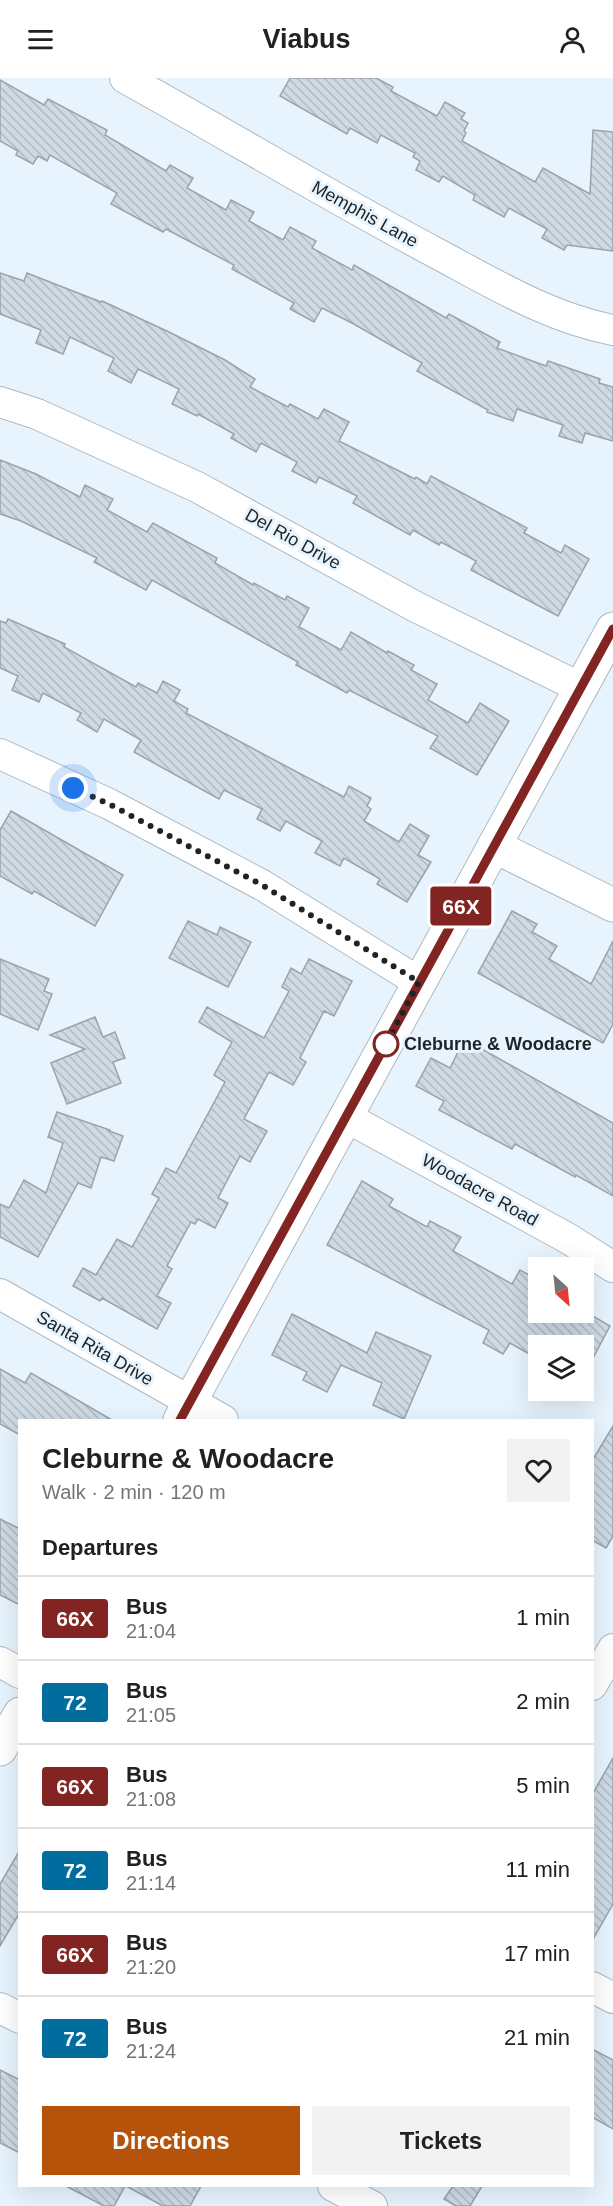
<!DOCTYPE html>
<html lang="en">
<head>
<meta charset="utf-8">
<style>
  :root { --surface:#fff; --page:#f2f2f2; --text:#202124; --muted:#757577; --line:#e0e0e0; --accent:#b45309 }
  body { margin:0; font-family:Helvetica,sans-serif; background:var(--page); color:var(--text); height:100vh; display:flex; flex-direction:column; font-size:22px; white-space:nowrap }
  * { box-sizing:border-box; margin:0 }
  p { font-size:20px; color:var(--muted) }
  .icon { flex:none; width:33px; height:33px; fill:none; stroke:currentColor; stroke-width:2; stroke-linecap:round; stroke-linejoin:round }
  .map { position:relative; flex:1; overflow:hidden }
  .sheet { position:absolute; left:18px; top:1341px; width:576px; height:768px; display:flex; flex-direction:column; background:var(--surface); border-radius:0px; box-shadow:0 6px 24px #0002 }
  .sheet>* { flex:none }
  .badge { padding:0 12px; border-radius:4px; font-size:21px; line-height:39px }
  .needle { width:39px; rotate:153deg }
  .tools { position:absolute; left:528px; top:1179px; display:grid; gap:12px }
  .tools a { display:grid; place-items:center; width:66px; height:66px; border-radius:0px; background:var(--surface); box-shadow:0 6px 24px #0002; font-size:30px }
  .you { position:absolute; width:30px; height:30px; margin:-15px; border:4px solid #fff; border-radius:50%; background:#1a73e8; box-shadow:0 0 0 9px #1a73e833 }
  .map>.badge { position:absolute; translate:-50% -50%; box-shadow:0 0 0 3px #fff }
  h2 { padding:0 24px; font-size:22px; line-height:54px }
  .round { display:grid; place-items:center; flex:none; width:63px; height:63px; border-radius:0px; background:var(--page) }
  .overview { display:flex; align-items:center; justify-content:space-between; height:102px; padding:0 24px }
  h1 { font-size:28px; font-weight:700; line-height:45px }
  .cta { display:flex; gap:12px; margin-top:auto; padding:12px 24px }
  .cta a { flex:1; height:69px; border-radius:0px; background:var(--accent); color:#fff; font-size:24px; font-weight:700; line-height:69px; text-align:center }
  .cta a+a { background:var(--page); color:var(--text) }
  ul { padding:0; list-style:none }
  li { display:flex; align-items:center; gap:18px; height:84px; padding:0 24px; border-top:2px solid var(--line) }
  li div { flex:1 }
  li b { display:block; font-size:22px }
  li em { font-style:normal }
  li .badge { min-width:66px; font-weight:700; text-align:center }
  header { display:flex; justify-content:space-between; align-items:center; height:78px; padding:0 24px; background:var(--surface); font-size:27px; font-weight:700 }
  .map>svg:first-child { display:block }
  .building { fill:url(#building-back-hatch); stroke:#98a3ac; stroke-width:1.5 }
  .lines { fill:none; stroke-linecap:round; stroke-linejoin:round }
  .street-casing { stroke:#adb9c2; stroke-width:32 }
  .secondary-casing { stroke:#adb9c2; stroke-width:35 }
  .street { stroke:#fff; stroke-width:30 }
  .secondary { stroke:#fff; stroke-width:33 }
  .line-casing { stroke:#fff; stroke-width:14 }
  .line { stroke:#822522; stroke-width:9 }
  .walk { stroke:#1e2326; stroke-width:6; stroke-dasharray:0 10.8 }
  .stop-dot { fill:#fff; stroke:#822522; stroke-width:3 }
  .labels { text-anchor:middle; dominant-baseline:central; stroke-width:6; stroke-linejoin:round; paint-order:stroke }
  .street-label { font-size:18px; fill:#1e2326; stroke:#e7f4fe }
  .stop-label { font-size:18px; font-weight:bold; fill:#1e2326; stroke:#e7f4fe; text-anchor:start }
</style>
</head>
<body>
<header><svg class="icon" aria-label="menu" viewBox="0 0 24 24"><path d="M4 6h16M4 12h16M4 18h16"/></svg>Viabus<svg class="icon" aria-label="person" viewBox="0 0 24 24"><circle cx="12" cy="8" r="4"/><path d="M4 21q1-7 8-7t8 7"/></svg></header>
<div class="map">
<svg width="613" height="2128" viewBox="0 0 613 2128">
  <defs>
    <pattern id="building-back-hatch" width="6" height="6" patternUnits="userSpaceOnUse" patternTransform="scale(1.5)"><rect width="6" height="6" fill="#cedae4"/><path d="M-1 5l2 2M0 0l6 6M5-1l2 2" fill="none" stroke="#b0bbc3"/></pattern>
  </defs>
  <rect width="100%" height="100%" fill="#e7f4fe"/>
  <g class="building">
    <polygon points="290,0 376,0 393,9 391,13 437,38 445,24 465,35 461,41 468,45 464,53 466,55 462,63 535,104 543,90 590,116 593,52 613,54 613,173 567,167 564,172 542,160 547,151 509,130 504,139 473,122 475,117 443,98 439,104 416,92 420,83 413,79 415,75 381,57 377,65 350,50 347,56 280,18"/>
    <polygon points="0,2 44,27 48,21 107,52 105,57 166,93 170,87 193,100 187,110 226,132 231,122 254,134 249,143 283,162 290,149 316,163 312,170 352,192 354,187 446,240 449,236 500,264 497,270 546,288 548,283 600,301 599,305 613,309 613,363 585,355 582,365 559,358 563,347 517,331 513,343 487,334 488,332 417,293 422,285 352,245 322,230 314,244 290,231 294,225 232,191 234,187 166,151 163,154 111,126 117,115 50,77 47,83 38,78 33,86 16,77 18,73 0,63"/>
    <polygon points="0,195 24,203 27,195 101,224 102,223 169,254 225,282 255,301 250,309 288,329 290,326 318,341 324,331 349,344 339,363 415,401 416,399 427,406 431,398 527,450 524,455 561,475 565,467 589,481 558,538 471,492 476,483 441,464 439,467 413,452 410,457 353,425 357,418 319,399 316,405 292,393 297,384 261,365 256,374 231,360 234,356 198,336 197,338 172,326 179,311 138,291 131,305 108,293 114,280 70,259 63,276 36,265 41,252 0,236"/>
    <polygon points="0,382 36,396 80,419 85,407 113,421 107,432 147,454 153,445 217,480 215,485 253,507 254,505 285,522 287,518 309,530 299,549 341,572 351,554 387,575 388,573 414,587 411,592 437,606 428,622 468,645 480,625 509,643 477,697 430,670 438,658 349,612 347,615 296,587 298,584 152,502 146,512 94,484 97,480 21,443 0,436"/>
    <polygon points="8,541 65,566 64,569 136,609 138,605 157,615 163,603 180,612 174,623 188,631 186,635 344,719 349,708 371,720 367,728 371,731 364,743 399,764 410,746 429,758 418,777 431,784 407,824 377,806 380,801 344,780 340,788 315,775 322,763 286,743 280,753 257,741 262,731 224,712 219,721 134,674 141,662 104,641 97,654 77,642 81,635 43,615 39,624 12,612 18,598 0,590 0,543 6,545"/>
    <polygon points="11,733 123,797 95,848 34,813 32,816 0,798 0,752"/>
    <polygon points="512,833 537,846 532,854 557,868 549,881 591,906 613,863 613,946 603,965 478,895"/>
    <polygon points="188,843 217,857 220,849 251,864 228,909 169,880"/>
    <polygon points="0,881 49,901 44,913 52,916 38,952 0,936"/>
    <polygon points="309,881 352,903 334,938 324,933 300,980 306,984 293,1007 269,994 244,1041 267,1053 250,1084 240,1078 218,1120 228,1125 215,1150 198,1141 195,1146 191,1144 167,1188 172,1191 157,1218 171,1225 157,1251 102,1220 100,1223 73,1208 83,1190 96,1197 117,1161 132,1169 159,1120 152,1116 166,1090 176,1095 225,1004 214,997 232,964 199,944 207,929 264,960 289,913 282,909 291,890 301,896"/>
    <polygon points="95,939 103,959 115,954 125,980 113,984 121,1005 67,1026 51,985 85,971 50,957"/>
    <polygon points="462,966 472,972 475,967 613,1045 613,1118 576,1097 575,1099 515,1066 512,1071 439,1032 444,1023 416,1008 431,980 450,990"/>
    <polygon points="57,1034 110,1052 109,1053 123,1058 114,1083 101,1079 91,1110 78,1105 38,1179 0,1159 0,1126 9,1130 24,1102 46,1115 63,1065 48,1059"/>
    <polygon points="362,1103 393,1121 389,1128 427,1149 430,1143 461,1159 453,1173 512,1206 520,1192 538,1202 538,1234 586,1234 610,1248 584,1297 584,1268 538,1268 538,1281 510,1265 503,1276 483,1265 489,1252 327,1167"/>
    <polygon points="292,1236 367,1275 376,1254 431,1278 404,1341 373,1327 382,1305 341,1287 327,1314 303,1302 307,1294 272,1277"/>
    <polygon points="0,1291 25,1305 31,1295 112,1342 20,1342 20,1357 0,1346"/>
    <polygon points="613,1348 613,1458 606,1470 592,1462 592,1383"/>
    <polygon points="0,1441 20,1451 20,1527 0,1517"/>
    <polygon points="613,1680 613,1826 592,1863 592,1717"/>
    <polygon points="20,1772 20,1834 0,1868 0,1806"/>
    <polygon points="592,1971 613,1982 613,2051 592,2039"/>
    <polygon points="0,1992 20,2002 20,2075 0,2065"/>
    <polygon points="66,2108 125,2108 114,2128 104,2128"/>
    <polygon points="126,2108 201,2108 190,2128 163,2128"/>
    <polygon points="453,2108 482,2108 470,2128 456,2128 444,2121"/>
  </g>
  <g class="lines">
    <g class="street-casing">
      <g id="street">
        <path d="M125,0C230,58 332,120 438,176C494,206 550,240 613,252"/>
        <polyline points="0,324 37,336 197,409 416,529 581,610"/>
        <polyline points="0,676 109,726 262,807 419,904"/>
        <polyline points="346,1039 569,1161 613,1189"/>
        <polyline points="0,1216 223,1342"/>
        <polyline points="0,1584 20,1595"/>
        <polyline points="592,1607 613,1571"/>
        <polyline points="592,1909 613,1920"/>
        <polyline points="0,1930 20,1940"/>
        <polyline points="333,2108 372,2128"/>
      </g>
    </g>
    <g class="secondary-casing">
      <g id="secondary">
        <polyline points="494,768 613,827"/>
        <polyline points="180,1342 613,551"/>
        <polyline points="0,1671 20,1636"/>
      </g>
    </g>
    <use href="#street" class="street"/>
    <use href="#secondary" class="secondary"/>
  </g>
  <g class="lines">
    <g class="line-casing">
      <polyline id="line" points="180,1342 613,551"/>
    </g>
    <use href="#line" class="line"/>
    <polyline class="walk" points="73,710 109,726 262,807 419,904 386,966"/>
  </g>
  <circle class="stop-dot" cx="386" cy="966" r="12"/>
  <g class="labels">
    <g class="street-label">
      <text transform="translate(365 136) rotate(29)">Memphis Lane</text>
      <text transform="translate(293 461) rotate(29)">Del Rio Drive</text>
      <text transform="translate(480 1112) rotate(29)">Woodacre Road</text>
      <text transform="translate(95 1270) rotate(30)">Santa Rita Drive</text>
    </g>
    <g class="stop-label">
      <text x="404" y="966">Cleburne &amp; Woodacre</text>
    </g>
  </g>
</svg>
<div class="tools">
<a><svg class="needle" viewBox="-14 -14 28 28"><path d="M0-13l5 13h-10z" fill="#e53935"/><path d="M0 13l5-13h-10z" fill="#757577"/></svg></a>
<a><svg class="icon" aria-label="layers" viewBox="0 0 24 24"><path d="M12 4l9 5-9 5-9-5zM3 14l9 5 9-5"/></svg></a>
</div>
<div class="you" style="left:73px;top:710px"></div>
<b class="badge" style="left:461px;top:828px;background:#822522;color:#fff">66X</b>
<section class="sheet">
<div class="overview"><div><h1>Cleburne &amp; Woodacre</h1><p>Walk · 2 min · 120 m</p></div><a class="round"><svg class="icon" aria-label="heart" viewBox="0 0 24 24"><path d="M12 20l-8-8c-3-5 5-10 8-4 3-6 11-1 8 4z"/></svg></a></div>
<h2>Departures</h2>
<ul>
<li><span class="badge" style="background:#822522;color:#fff">66X</span><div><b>Bus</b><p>21:04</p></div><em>1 min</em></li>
<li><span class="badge" style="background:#006d9e;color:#fff">72</span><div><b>Bus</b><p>21:05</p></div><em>2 min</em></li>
<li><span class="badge" style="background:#822522;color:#fff">66X</span><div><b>Bus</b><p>21:08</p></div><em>5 min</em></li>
<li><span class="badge" style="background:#006d9e;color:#fff">72</span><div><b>Bus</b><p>21:14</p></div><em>11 min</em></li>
<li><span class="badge" style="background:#822522;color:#fff">66X</span><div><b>Bus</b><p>21:20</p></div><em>17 min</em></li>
<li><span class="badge" style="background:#006d9e;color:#fff">72</span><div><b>Bus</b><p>21:24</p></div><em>21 min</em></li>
</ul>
<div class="cta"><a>Directions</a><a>Tickets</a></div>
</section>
</div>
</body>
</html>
